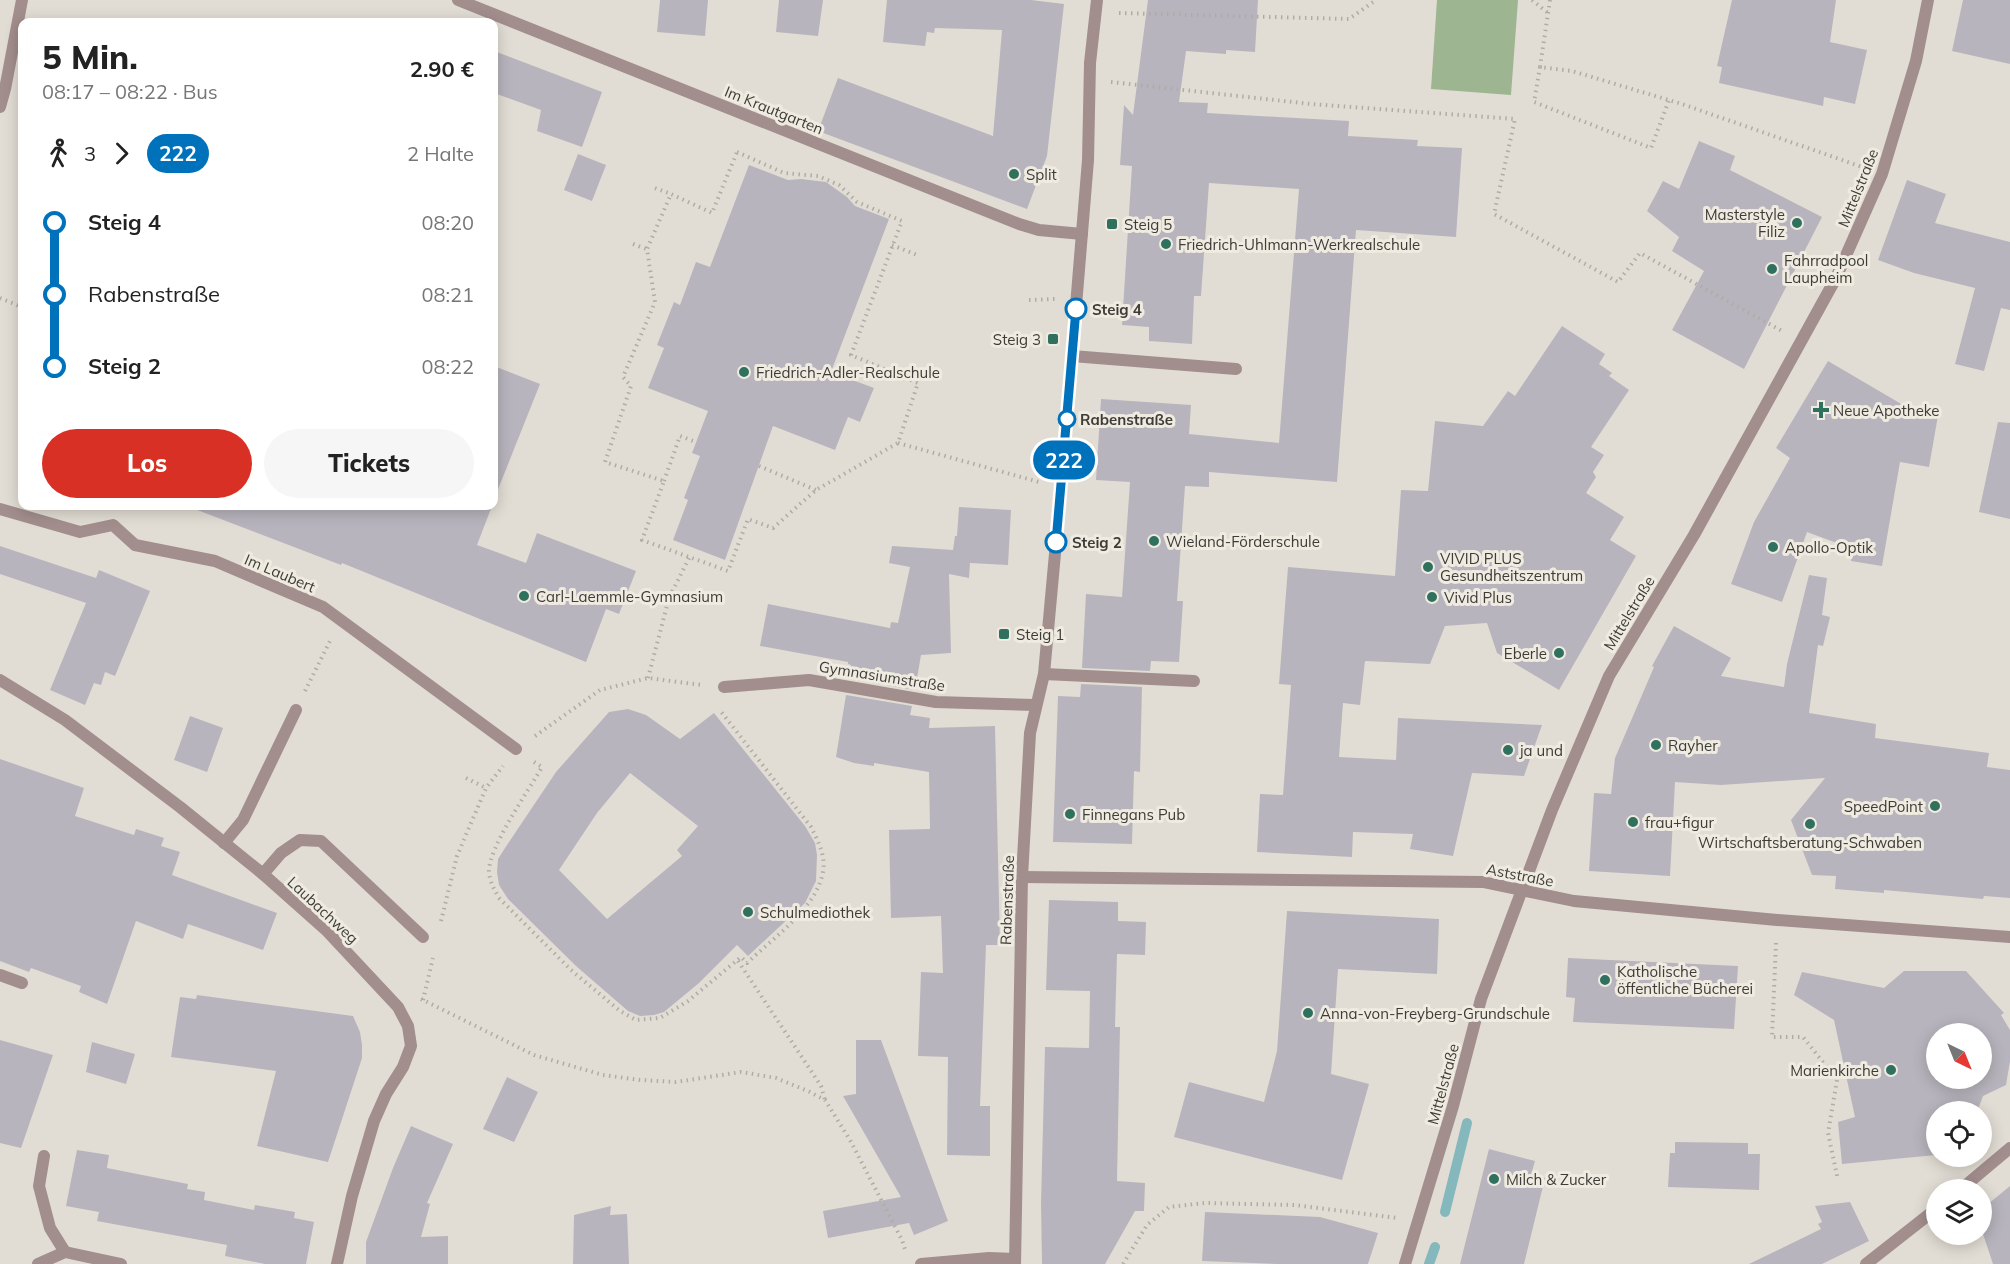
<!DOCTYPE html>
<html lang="de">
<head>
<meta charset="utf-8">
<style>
  :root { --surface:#fff; --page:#f6f6f6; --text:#222; --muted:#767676; --accent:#d93025 }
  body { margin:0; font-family:Mulish,sans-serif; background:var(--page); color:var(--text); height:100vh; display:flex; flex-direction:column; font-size:22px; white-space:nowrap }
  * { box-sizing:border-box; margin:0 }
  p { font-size:20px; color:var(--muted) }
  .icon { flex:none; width:33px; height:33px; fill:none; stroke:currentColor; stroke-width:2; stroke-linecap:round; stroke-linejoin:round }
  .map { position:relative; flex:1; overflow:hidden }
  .drawer { position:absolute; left:18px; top:18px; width:480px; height:492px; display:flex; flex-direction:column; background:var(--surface); border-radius:12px; box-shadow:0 3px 15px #0003 }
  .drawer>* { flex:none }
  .badge { padding:0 12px; border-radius:20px; font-size:21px; line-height:39px }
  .needle { width:39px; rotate:137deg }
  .controls { position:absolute; left:1926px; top:1023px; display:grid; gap:12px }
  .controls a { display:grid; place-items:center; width:66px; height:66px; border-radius:50%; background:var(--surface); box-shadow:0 3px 15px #0003; font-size:30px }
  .map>.badge { position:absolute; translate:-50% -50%; box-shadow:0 0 0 3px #fff }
  .legs { display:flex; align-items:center; gap:9px; height:66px; padding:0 24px; font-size:20px }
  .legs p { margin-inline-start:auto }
  .summary { display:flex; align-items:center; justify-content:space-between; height:102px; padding:0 24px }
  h1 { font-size:33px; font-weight:800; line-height:45px }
  .action { display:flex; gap:12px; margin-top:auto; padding:12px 24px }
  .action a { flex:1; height:69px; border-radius:36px; background:var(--accent); color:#fff; font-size:24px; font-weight:800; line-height:69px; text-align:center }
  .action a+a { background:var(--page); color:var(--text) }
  ul { padding:0 24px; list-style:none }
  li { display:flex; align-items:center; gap:21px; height:72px; font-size:22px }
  li i { display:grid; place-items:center; width:9px; height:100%; margin:0 8px; background:currentColor }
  li i::after { content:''; width:15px; height:15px; margin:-8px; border:4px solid; border-radius:50%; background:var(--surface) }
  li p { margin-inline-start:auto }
  li:first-child i { background:linear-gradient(#0000 50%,currentColor 0) }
  li:last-child i { background:linear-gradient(currentColor 50%,#0000 0) }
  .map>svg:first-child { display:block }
  .green { fill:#9eb592 }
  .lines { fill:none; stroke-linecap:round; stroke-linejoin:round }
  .stream { stroke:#84b8bc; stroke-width:10 }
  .building { fill:#b8b4bd; fill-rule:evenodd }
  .path { stroke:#b0aca5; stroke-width:4; stroke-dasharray:1.5 4.5; stroke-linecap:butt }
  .service { stroke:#a28e8d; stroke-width:12 }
  .minor { stroke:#a28e8d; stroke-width:12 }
  .line-1-casing { stroke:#fff; stroke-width:14 }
  .line-1 { stroke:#0072bc; stroke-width:9 }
  .poi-dot { fill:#30705e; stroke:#efebe1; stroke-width:2 }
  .stop-1-dot { fill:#fff; stroke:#0072bc; stroke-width:3 }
  .labels { text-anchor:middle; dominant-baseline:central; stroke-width:6; stroke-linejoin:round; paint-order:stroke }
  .street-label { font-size:15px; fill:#3e3c38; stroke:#efebe1 }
  .poi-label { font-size:15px; fill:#3e3c38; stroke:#efebe1; text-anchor:start }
  .stop-label { font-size:15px; font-weight:bold; fill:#3e3c38; stroke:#efebe1; text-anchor:start }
</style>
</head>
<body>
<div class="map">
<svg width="2010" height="1264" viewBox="0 0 2010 1264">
  <rect width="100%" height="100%" fill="#e2ddd4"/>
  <polygon class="green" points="1437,0 1518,0 1511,95 1431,89"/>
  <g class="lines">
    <g class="stream">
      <polyline points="1445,1212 1467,1123"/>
      <polyline points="1429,1264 1435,1247"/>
    </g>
  </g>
  <g class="building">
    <polygon points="660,0 708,0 705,36 657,32"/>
    <polygon points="779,0 823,0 818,36 776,32"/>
    <polygon points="887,0 1031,0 1064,4 1047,156 1027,209 818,131 838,78 993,136 1002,30 935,28 934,33 927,32 925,46 883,42"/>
    <polygon points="1148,0 1258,0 1255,52 1226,50 1226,54 1186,51 1179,102 1208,103 1207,113 1349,121 1348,136 1418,140 1417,146 1462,148 1456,237 1356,230 1337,482 1209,472 1209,487 1185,486 1177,601 1183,601 1179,662 1151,661 1150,671 1082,668 1086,594 1122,597 1130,482 1096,480 1101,399 1191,405 1189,434 1279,443 1299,189 1209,183 1201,296 1194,296 1192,344 1149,341 1149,327 1122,325 1132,166 1120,165 1124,105 1133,115"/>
    <polygon points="1732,0 1836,0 1830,42 1867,50 1855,104 1824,97 1823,106 1719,83 1722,67 1717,66"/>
    <polygon points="1963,0 2010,0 2010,64 1952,51"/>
    <polygon points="494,51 602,92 582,147 537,131 541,110 494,93"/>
    <polygon points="1699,141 1735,156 1730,170 1822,217 1744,369 1672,330 1704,271 1672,251 1679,237 1647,211 1663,181 1679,189"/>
    <polygon points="578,154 606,165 592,201 564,190"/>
    <polygon points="749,165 788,180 801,179 826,182 847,197 855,206 889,219 831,372 874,388 860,422 848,417 835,450 773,426 725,560 673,540 688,500 684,498 700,456 692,453 708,411 648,388 664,348 657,345 674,302 680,305 696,262 710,267"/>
    <polygon points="1907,180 1946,194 1935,223 2010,242 2010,310 2001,308 1984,371 1955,364 1975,288 1914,273 1878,260"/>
    <polygon points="1562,326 1605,354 1599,364 1612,373 1609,376 1629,390 1591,447 1604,455 1593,472 1596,477 1586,493 1624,517 1610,540 1636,556 1559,690 1497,653 1487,623 1445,626 1430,664 1365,661 1360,705 1343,703 1339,757 1396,760 1398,718 1542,725 1524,776 1472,773 1453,856 1410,849 1413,834 1353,832 1352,857 1257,852 1260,794 1283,795 1291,685 1279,684 1288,567 1395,576 1401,490 1428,491 1435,421 1483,426 1508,391 1515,396"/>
    <polygon points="1828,361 1903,405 1939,410 1929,467 1900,462 1882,566 1851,561 1853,549 1807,532 1782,602 1731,584 1754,522 1790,458 1776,448"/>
    <polygon points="494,366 540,384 495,497 494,497"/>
    <polygon points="1998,422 2010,423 2010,519 1979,512"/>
    <polygon points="193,506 492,506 477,545 526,563 537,533 636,571 619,614 606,609 586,662 342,563 341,565 192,508"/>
    <polygon points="959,507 1011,510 1008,565 970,563 969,578 949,574 951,653 921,655 915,690 849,679 851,665 848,664 848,662 760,646 768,604 890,628 891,622 898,623 910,567 889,563 892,546 953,550 955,536 957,536"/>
    <polygon points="0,546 96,578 99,570 150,591 115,676 105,672 101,685 94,683 85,705 50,690 86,603 0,574"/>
    <polygon points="1809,575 1827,578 1822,615 1830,617 1823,646 1818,645 1809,713 1876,724 1875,738 1989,753 1987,767 2010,770 2010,898 1984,896 1983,899 1884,890 1884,893 1835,889 1836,876 1812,875 1791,820 1825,778 1721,785 1675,782 1670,876 1589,871 1594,793 1611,794 1615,758 1654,667 1652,666 1674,626 1731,658 1721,676 1784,687 1787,664"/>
    <polygon points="1081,684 1142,687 1140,772 1134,771 1132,844 1053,842 1058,696 1080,697"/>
    <polygon points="846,695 912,706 910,715 930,718 929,728 995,726 1000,945 986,945 980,1106 990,1106 990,1156 947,1155 948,1057 918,1056 921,972 943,973 941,916 891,918 889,830 930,829 929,772 874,763 874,766 854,763 836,757"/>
    <path d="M628,709L646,715L680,739L714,713L805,826L815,843L817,855L816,881L805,903L748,956L737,945L699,983L664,1012L654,1015L640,1016L628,1011L576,966L508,899L499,885L497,872L498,859L505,848L556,772L609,712ZM630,773L698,826L677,850L682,856L607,919L559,870L597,813Z"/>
    <polygon points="190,716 223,728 207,772 174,760"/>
    <polygon points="0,759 84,788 75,816 134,835 136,829 164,838 161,846 180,852 172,875 277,913 263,950 188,924 183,939 136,921 107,1004 79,992 81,986 31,968 29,972 0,961"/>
    <polygon points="1049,900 1118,902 1118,921 1146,922 1145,955 1117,954 1115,1027 1120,1027 1117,1181 1145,1183 1144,1211 1135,1211 1105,1264 1042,1264 1041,1203 1045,1047 1089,1048 1090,991 1046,990"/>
    <polygon points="1287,911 1439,919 1437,974 1338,969 1331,1074 1369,1084 1342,1180 1174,1137 1189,1082 1264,1102 1277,1051"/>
    <polygon points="1568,958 1738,966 1734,1029 1573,1022 1575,998 1566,997"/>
    <path d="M1904,971H1966L2004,1013L2001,1015L2010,1030V1061L2006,1085L1983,1096L1977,1112H1936V1155L1842,1164L1838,1122L1855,1117L1834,1020L1794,995L1802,972L1884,988ZM1936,1034H1982V1078H1936Z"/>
    <polygon points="197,995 353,1016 360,1032 362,1045 362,1058 328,1162 257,1146 276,1071 171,1057 180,997 196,999"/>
    <polygon points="0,1040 53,1055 21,1148 0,1143"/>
    <polygon points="856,1040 881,1040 948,1221 914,1235 909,1223 828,1238 823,1211 901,1197 843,1096 856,1094"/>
    <polygon points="92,1042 135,1054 126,1084 86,1072"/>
    <polygon points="507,1077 538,1092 514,1142 483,1129"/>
    <polygon points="411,1126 453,1144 427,1203 430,1204 421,1237 448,1236 448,1264 366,1264 366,1242 393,1168"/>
    <polygon points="1675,1142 1748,1143 1748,1154 1760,1154 1759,1190 1668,1187 1670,1153 1675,1153"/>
    <polygon points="1489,1149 1535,1161 1531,1175 1545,1178 1524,1264 1460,1264"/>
    <polygon points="77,1150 109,1155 107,1168 188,1184 187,1189 205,1192 204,1200 254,1210 255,1205 295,1212 294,1218 314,1222 306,1264 265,1264 225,1256 227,1245 97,1221 99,1212 66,1206"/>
    <polygon points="2010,1186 2010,1264 1993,1264 1982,1231 1982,1209"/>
    <polygon points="1850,1202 1869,1241 1822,1264 1749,1264 1821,1229 1818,1224 1822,1222 1815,1206"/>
    <polygon points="611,1206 610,1215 627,1214 629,1264 573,1264 574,1215"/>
    <polygon points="1205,1212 1320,1217 1378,1233 1368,1264 1277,1264 1202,1261"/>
  </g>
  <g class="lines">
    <g class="path">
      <polyline points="1532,0 1548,13"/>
      <polyline points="1550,0 1540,67 1572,71 1682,104 1862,167"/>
      <polyline points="1119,13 1349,19 1376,0"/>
      <polyline points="1540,67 1534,102 1651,148 1669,100"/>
      <polyline points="1111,82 1311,104 1515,119 1494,214 1618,282 1640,253 1782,331"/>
      <polygon points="737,152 784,173 818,176 839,185 857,202 902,221 851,355 918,383 898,443 816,490 773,528 748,519 728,571 642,540 664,481 605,462 631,386 623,377 655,302 647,249 671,194 712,213"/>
      <polyline points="655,188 671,194"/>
      <polyline points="633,244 647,249"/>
      <polyline points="892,245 917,255"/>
      <polyline points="0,298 22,307"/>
      <polyline points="1029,300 1055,299"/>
      <polyline points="898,443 1039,482"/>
      <polyline points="759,466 816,490"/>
      <polyline points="664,481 680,436 696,442"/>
      <polyline points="648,678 669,598 689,558"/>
      <polyline points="305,691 330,641"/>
      <polyline points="535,736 600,690 648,678 702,685"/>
      <path d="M534,762L542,767C529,790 488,848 489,872C490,882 494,889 499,898L571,970L620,1011L636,1020L660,1018L688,1001L741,957L747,963C773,938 816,909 823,872C826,856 818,841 811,827L719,709"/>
      <polyline points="466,778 486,788"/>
      <polyline points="441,921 457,856 486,788 503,766"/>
      <polyline points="1776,943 1772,1037 1803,1037 1837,1080 1828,1133 1838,1180"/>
      <polyline points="738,961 821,1086 825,1100"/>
      <polyline points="421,999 534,1055 603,1075 640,1080 676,1082 741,1072 776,1078 808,1091 825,1100 850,1140 902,1240 905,1249"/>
      <polyline points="423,1000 433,958"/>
      <polyline points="1123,1264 1147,1225 1169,1207 1205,1203 1295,1205 1397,1218"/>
    </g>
    <g class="service">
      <polyline points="1072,356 1236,369"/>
      <polyline points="0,509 80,532 113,525 135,545 215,561 323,607 516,749"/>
      <polyline points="1044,674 1194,681"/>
      <polyline points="224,843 243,820 296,710"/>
      <polyline points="263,874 281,853 300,840 321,841 423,937"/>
    </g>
    <g class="minor">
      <polyline points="458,0 1019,224 1039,230 1082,234"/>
      <polyline points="0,107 5,89 22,0"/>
      <polyline points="0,680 65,720 180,807 263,874 326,930 398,1007 408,1026 411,1046 403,1067 386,1094 374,1121 352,1196 337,1264"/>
      <polyline points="724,687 809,680 936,702 1036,705"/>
      <polyline points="1022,877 1483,882 1574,901 1777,920 2010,937"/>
      <polyline points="0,975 22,983"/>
      <polyline points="44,1156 39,1186 50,1228 65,1252"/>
      <polyline points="1960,1190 2010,1148"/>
      <polyline points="38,1264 65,1252 121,1264"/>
      <polyline points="921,1264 989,1258 1015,1259"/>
      <polyline points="1015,1264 1022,877 1030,733 1044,674 1061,488 1088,160 1090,63 1097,0"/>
      <polyline points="1405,1264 1453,1106 1481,999 1552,810 1609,676 1694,535 1836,278 1882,174 1916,61 1928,0"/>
      <polyline points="1866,1264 1936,1209"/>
    </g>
  </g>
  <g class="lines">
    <g class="line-1-casing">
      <polyline id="line-1" points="1056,542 1076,309"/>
    </g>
    <use href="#line-1" class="line-1"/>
  </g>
  <g class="poi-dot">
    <circle cx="1014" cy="174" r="6"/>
    <circle cx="1797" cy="223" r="6"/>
    <rect x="1106" y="218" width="12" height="12" rx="3"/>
    <circle cx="1166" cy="244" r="6"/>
    <circle cx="1772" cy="269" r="6"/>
    <rect x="1047" y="333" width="12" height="12" rx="3"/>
    <circle cx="744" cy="372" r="6"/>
    <path d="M1818 401h6v6h6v6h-6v6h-6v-6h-6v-6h6z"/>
    <circle cx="1154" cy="541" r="6"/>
    <circle cx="1773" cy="547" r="6"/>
    <circle cx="1428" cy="567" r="6"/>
    <circle cx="524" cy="596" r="6"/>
    <circle cx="1432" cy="597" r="6"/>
    <rect x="998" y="628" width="12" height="12" rx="3"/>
    <circle cx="1559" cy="653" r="6"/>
    <circle cx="1656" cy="745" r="6"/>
    <circle cx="1508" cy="750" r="6"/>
    <circle cx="1935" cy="806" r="6"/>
    <circle cx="1070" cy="814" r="6"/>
    <circle cx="1633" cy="822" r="6"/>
    <circle cx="1810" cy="824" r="6"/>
    <circle cx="748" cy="912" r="6"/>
    <circle cx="1605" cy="980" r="6"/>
    <circle cx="1308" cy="1013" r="6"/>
    <circle cx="1891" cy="1070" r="6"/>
    <circle cx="1494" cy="1179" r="6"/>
  </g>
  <g class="stop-1-dot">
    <circle cx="1076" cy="309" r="10"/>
    <circle cx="1067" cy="419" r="8"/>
    <circle cx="1056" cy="542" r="10"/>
  </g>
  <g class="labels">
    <g class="street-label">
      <text transform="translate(774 110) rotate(22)">Im Krautgarten</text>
      <text transform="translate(1858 188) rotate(-68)">Mittelstraße</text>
      <text transform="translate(280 573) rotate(23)">Im Laubert</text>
      <text transform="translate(1629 613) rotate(-59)">Mittelstraße</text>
      <text transform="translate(882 676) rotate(9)">Gymnasiumstraße</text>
      <text transform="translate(1520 875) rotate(11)">Aststraße</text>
      <text transform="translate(1007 900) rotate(-88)">Rabenstraße</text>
      <text transform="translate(323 910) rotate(43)">Laubachweg</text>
      <text transform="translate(1443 1084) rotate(-75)">Mittelstraße</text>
    </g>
    <g class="poi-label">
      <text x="1026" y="174">Split</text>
      <text x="1785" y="214" text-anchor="end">Masterstyle<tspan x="1785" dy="17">Filiz</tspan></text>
      <text x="1124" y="224">Steig 5</text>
      <text x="1178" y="244">Friedrich-Uhlmann-Werkrealschule</text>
      <text x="1784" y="260">Fahrradpool<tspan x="1784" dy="17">Laupheim</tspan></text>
      <text x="1041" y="339" text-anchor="end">Steig 3</text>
      <text x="756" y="372">Friedrich-Adler-Realschule</text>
      <text x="1833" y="410">Neue Apotheke</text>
      <text x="1166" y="541">Wieland-Förderschule</text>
      <text x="1785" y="547">Apollo-Optik</text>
      <text x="1440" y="558">VIVID PLUS<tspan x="1440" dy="17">Gesundheitszentrum</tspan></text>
      <text x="536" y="596">Carl-Laemmle-Gymnasium</text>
      <text x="1444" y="597">Vivid Plus</text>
      <text x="1016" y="634">Steig 1</text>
      <text x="1547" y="653" text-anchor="end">Eberle</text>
      <text x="1668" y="745">Rayher</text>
      <text x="1520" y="750">ja und</text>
      <text x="1923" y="806" text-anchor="end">SpeedPoint</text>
      <text x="1082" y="814">Finnegans Pub</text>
      <text x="1645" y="822">frau+figur</text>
      <text x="1810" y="842" text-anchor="middle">Wirtschaftsberatung-Schwaben</text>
      <text x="760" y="912">Schulmediothek</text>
      <text x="1617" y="971">Katholische<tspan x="1617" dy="17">öffentliche Bücherei</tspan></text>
      <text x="1320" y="1013">Anna-von-Freyberg-Grundschule</text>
      <text x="1879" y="1070" text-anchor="end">Marienkirche</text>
      <text x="1506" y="1179">Milch &amp; Zucker</text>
    </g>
    <g class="stop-label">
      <text x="1092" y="309">Steig 4</text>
      <text x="1080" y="419">Rabenstraße</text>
      <text x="1072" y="542">Steig 2</text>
    </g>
  </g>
</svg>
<div class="controls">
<a><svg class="needle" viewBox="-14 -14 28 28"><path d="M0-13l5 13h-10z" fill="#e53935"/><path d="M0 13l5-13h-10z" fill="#767676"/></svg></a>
<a><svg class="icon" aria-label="locate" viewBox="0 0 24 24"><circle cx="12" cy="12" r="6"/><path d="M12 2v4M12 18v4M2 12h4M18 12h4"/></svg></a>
<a><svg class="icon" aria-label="layers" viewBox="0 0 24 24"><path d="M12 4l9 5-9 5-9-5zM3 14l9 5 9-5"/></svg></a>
</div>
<b class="badge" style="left:1064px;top:460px;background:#0072bc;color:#fff">222</b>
<section class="drawer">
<div class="summary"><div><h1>5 Min.</h1><p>08:17 – 08:22 · Bus</p></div><b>2.90 €</b></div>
<div class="legs"><svg class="icon" aria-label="walk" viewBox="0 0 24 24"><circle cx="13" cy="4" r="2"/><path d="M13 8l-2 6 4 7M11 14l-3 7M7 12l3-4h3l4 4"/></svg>3<svg class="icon" aria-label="forward" viewBox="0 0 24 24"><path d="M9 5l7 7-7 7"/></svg><b class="badge" style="background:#0072bc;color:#fff">222</b><p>2 Halte</p></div>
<ul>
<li><i style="color:#0072bc"></i><b>Steig 4</b><p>08:20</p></li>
<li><i style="color:#0072bc"></i><span>Rabenstraße</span><p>08:21</p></li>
<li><i style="color:#0072bc"></i><b>Steig 2</b><p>08:22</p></li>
</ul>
<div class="action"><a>Los</a><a>Tickets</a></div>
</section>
</div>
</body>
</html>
